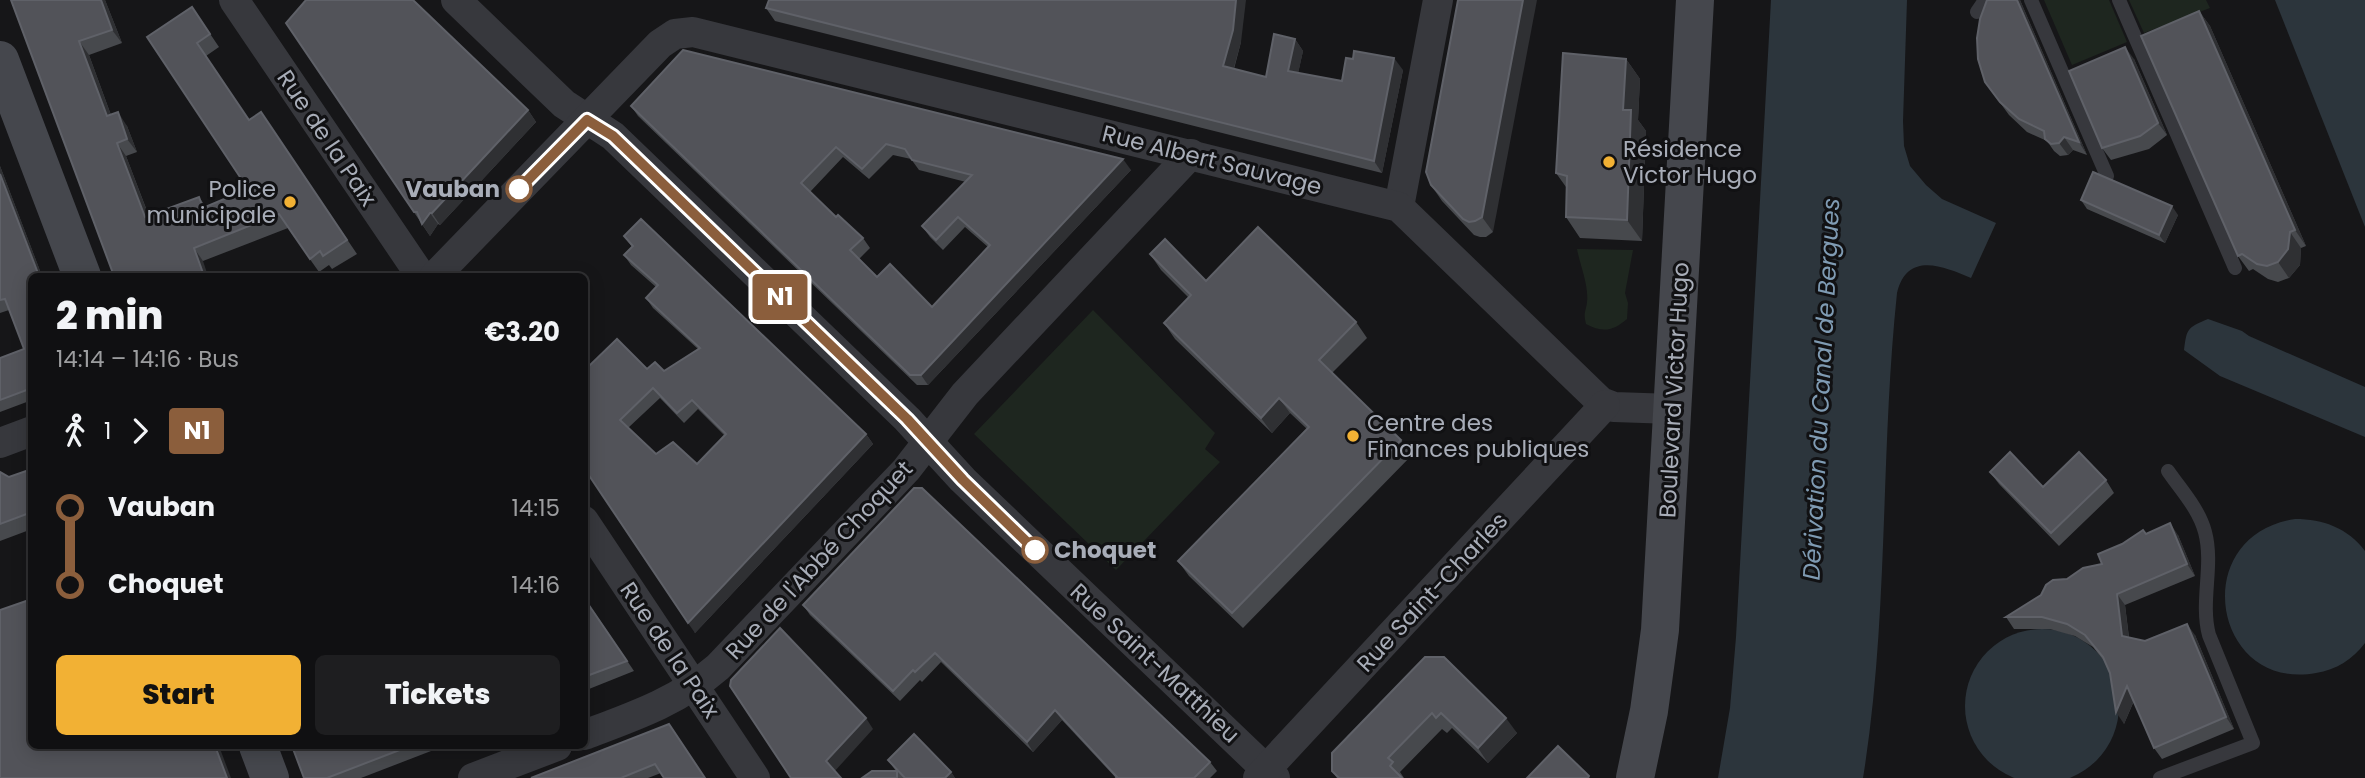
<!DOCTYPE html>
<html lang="en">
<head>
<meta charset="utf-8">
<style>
  :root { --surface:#101012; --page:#1e1e20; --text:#f1f3f6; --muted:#9c9d9f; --line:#303032; --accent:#f2b134 }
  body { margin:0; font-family:Poppins,sans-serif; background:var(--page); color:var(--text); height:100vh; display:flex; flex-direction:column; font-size:26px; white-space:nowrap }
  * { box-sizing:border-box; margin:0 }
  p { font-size:23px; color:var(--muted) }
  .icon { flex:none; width:38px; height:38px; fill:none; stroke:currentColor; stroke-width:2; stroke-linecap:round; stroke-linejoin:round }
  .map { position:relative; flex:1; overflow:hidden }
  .panel { position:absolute; left:28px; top:273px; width:560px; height:476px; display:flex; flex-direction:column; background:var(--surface); border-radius:10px; box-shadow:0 4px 18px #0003,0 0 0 2px var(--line) }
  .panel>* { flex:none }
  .badge { padding:0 14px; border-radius:5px; font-size:24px; line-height:46px }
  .map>.badge { position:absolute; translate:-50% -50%; box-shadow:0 0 0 4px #fff }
  .legs { display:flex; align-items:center; gap:10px; height:77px; padding:0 28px; font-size:23px }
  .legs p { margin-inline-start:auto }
  .overview { display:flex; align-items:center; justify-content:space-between; height:119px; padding:0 28px }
  h1 { font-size:38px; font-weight:800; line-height:52px }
  .primary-button { display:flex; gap:14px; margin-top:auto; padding:14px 28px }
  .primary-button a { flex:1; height:80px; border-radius:10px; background:var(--accent); color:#111; font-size:28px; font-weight:800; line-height:80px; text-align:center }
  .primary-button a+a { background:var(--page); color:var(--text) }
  ul { padding:0 28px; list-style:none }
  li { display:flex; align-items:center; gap:24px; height:77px; font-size:26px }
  li i { display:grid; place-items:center; width:10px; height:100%; margin:0 9px; background:currentColor }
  li i::after { content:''; width:18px; height:18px; margin:-9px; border:5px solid; border-radius:50%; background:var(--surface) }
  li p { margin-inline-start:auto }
  li:first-child i { background:linear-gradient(#0000 50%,currentColor 0) }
  li:last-child i { background:linear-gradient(currentColor 50%,#0000 0) }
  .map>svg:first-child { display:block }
  .green { fill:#1e261f }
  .water { fill:#2c353c }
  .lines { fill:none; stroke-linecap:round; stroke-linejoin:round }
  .lane { stroke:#37383d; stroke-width:14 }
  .street { stroke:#37383d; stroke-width:30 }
  .secondary { stroke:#45474d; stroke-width:38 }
  .wall { fill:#47494d; fill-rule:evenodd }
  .shaded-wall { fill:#2f3033 }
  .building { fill:#525359; stroke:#5f6168; stroke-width:2; fill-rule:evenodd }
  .line-1-casing { stroke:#fff; stroke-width:16 }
  .line-1 { stroke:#8b5e3c; stroke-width:10 }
  .poi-dot { fill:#f2b134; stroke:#111113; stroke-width:2.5 }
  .stop-1-dot { fill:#fff; stroke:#8b5e3c; stroke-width:3.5 }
  .labels { text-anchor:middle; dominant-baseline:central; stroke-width:6; stroke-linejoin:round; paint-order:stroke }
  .street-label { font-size:23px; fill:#a8adb8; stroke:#111113 }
  .poi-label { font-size:23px; fill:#a8adb8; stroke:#111113; text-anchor:start }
  .stop-label { font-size:23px; font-weight:bold; fill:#a8adb8; stroke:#111113; text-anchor:end }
  .water-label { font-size:24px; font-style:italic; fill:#7f9bb3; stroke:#111113 }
</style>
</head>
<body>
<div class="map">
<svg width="2365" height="778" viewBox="0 0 2365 778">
  <rect width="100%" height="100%" fill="#161618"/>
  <g class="green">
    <polygon points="2044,0 2109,0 2127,42 2072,65"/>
    <polygon points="2129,0 2206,0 2210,8 2144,33"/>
    <path d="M1577,249L1633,250L1625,293L1628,303L1627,319C1613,331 1603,333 1586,324C1583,312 1586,312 1587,302C1589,286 1580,265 1577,249Z"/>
    <polygon points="1093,310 1215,433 1205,449 1220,462 1116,570 974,434"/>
  </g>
  <g class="water">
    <path d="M1771,0H1907L1903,121L1904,146L1910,166L1926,185L1942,199L1996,223L1971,278C1943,266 1907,251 1897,293C1880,455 1889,618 1863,778H1718L1730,708L1736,637Z"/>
    <polygon points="2275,0 2365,0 2365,227"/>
    <path d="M2208,319L2242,331L2249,336L2365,387V437L2220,376L2184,350C2187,328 2187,328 2208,319Z"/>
    <path d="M2295,519C2323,519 2348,528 2365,551V643C2353,659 2336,670 2316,673C2213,692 2186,536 2295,519Z"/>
    <circle cx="2042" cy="706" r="77"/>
  </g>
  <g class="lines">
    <g class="lane">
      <polyline points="2031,0 2107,176"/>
      <polyline points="2119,0 2235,268"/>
      <polyline points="1977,12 1985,0"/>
      <path d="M2160,778L2253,743L2209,635C2200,601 2214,566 2205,532C2199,509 2181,490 2168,471"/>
    </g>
    <g class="street">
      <polyline points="234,0 421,276"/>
      <polyline points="456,0 564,104 613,136 907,419 963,480 1275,778"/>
      <polyline points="1399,207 1438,0"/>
      <polyline points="435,276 660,44 675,34 693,32 1399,207 1601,402 1614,407 1673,409"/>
      <polyline points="0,443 32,431"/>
      <polyline points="584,521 755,778"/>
      <path d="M584,735C632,717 679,701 718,667L906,470L965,394L1191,154"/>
      <polyline points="473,778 557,746"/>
      <polyline points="1258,778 1605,405"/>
    </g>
    <g class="secondary">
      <polyline points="0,60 82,276"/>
      <polyline points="258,746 270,778"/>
      <polyline points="1635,778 1649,711 1660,630 1695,0"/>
    </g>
  </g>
  <g class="wall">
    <polygon points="11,0 105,0 122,43 89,55 111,115 127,126 137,152 126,156 149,216 199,197 206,207 248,189 147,37 192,7 219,47 206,56 249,120 261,112 357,254 332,269 329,265 319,272 288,228 203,261 114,276"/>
    <polygon points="1458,0 1493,232 1486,237 1480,237 1474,235 1442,201 1431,185"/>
    <polygon points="1987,0 2020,0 2087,155 2073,150 2068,155 2060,156 2054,151 2047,141 2027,132 2009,115 1985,82"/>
    <polygon points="766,8 1241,42 1234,69 1266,77 1295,39 1303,51 1298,73 1342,81 1403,70 1382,173 775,21"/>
    <polygon points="2199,11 2210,26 2306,246 2301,248 2300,265 2289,278 2278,282 2268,279 2253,269 2249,271 2238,256"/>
    <polygon points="286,23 528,110 536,122 440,225 438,224 430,236"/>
    <polygon points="1626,59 1640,79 1638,120 1646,131 1642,241 1580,238 1566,217 1566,187 1556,173"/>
    <polygon points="2134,59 2167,135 2149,149 2111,160 2102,148"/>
    <path d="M631,106L1131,170L928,385H917L638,116ZM893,155L911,159L919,170L966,182L922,226L930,237L943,250L965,227L988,247L932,307L877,277L859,259L870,248L863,238L836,217L810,192L843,157L869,179Z"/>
    <polygon points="0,166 42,276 32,276 32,400 0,412 0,358 24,349 9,310 0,313"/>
    <polygon points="2081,200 2178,215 2165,243 2087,209"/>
    <path d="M624,236L866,434L873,444L695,633L587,368L647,369L664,371L698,349L653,308L646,298L656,287L631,265L624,255L632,247ZM660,398L684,423L698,409L725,436L697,464L656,454L628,428Z"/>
    <polygon points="1150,254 1206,281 1356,322 1367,338 1332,373 1401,440 1412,455 1243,628 1189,576 1178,561 1307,429 1290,413 1272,433 1175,339 1164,323 1189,298 1161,270"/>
    <polygon points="32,469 32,529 0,541 0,472 9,477"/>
    <polygon points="1990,472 2043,487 2106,480 2114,493 2059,546 1999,484"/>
    <polygon points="914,488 1210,762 1217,771 1210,778 1116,778 1062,720 1033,752 941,662 922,682 920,680 900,701 810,615 803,605"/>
    <polygon points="2178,535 2195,576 2125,605 2129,637 2145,641 2195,635 2234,729 2162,759 2154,748 2134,701 2124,724 2110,673 2104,661 2093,647 2075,636 2050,629 2014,629 2006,617 2067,579 2102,564"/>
    <polygon points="584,597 634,671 584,691"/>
    <polygon points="1425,657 1517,733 1488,763 1452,728 1447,733 1442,729 1400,772 1404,778 1337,778 1332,771"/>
    <polygon points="669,724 661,773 648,778 531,778"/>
    <polygon points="292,746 444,746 361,778 304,778"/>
    <polygon points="888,760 951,772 955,778 862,778 896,771"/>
  </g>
  <g class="shaded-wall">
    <polygon points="101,0 105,0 122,43 112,30"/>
    <polygon points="1236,0 1246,0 1241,42 1231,78 1223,66"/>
    <polygon points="1523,0 1537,0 1493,232 1482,217"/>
    <polygon points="2017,0 2020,0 2087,155 2079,142"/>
    <polygon points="2199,11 2210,26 2306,246 2295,230"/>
    <polygon points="1295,39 1303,51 1296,83 1288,71"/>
    <polygon points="79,41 89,55 116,129 107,116"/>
    <polygon points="2125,47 2134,59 2167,135 2158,123"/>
    <polygon points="1394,58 1403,70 1382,173 1374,161"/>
    <polygon points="1626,59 1640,79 1638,120 1646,131 1642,241 1627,220 1623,110"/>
    <polygon points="528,110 536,122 440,225 432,213"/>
    <polygon points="118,112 127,126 137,152 127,139"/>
    <polygon points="2064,137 2073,150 2068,155 2059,143"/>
    <polygon points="117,143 126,156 154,230 145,217"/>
    <polygon points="1123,159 1131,170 928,385 921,375"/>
    <polygon points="0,166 42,276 39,276 0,174"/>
    <polygon points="2172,206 2178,215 2165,243 2159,235"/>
    <polygon points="430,213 438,224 430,236 422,224"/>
    <polygon points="2290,232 2301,248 2300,265 2289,278 2278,262"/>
    <polygon points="194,248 203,261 208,276 204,276"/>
    <polygon points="1279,398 1290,413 1272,433 1261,418"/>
    <polygon points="866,434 873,444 695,633 688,623"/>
    <polygon points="2170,523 2178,535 2195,576 2187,564"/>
    <polygon points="2117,594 2125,605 2130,648 2122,636"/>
    <polygon points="2187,624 2195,635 2234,729 2226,717"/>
    <polygon points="2127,686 2135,698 2124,724 2116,712"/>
    <polygon points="1055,710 1062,720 1033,752 1027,742"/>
    <polygon points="866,718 873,729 834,772 826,761"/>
    <polygon points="1506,718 1517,733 1488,763 1478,748"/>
    <polygon points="215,746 219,746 231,778 227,778"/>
    <polygon points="951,772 955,778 945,778"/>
  </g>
  <g class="building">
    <polygon points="11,0 101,0 112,30 79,41 107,116 118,112 127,139 117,143 145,217 199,197 203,208 248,189 147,37 192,7 210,34 197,43 249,120 261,112 347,240 323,256 320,251 310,259 279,214 194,248 204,276 114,276"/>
    <polygon points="306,0 413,0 528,110 432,213 430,213 422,224 417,212 414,212 286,23"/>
    <polygon points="769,0 1236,0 1233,30 1223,66 1266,77 1274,34 1295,39 1288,71 1342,81 1346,58 1353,59 1354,51 1394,58 1374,161 766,8"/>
    <polygon points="1458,0 1523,0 1482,217 1475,221 1469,222 1463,219 1431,185 1426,172"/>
    <polygon points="1987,0 2017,0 2079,142 2064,137 2059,143 2051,144 2045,139 2044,131 2019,119 2000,102 1985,82 1978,59 1977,38 1980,19"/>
    <polygon points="2199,11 2295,230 2290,232 2288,249 2278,262 2267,266 2257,264 2242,254 2238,256 2141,36"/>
    <polygon points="2125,47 2158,123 2140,136 2102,148 2069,71"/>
    <path d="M683,50L1123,159L921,375H910L631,106ZM886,144L905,149L912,160L972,175L922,226L936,240L958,217L990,245L932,307L890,264L877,277L850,250L863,238L838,215L836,217L801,183L836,147L862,169Z"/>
    <polygon points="1563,53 1626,59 1623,110 1631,110 1627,220 1566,217 1567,176 1556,173"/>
    <polygon points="2093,172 2172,206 2159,235 2081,200"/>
    <polygon points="0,174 39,276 32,276 32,388 0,400 0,358 24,349 5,299 0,300"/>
    <path d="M641,219L866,434L688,623L584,468V366L587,368L617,339L647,369L655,362L664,371L700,348L646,298L658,285L624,255L633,246L624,236ZM653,388L677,413L692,400L726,434L697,464L673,442L656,454L620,420Z"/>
    <polygon points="1258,227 1356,322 1319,360 1401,440 1232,613 1178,561 1309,427 1279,398 1261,418 1164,323 1191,295 1150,254 1165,239 1206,281"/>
    <polygon points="2010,452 2043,487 2079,452 2106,480 2051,533 1990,472"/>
    <polygon points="32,469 32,512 0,524 0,472 9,477"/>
    <polygon points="914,488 922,488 1210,762 1194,778 1116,778 1117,777 1055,710 1027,742 935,653 915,672 913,670 893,691 803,605"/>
    <polygon points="2170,523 2187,564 2117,594 2122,636 2145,641 2187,624 2226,717 2154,748 2127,686 2116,712 2110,673 2103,657 2085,635 2067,624 2042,617 2006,617 2041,595 2046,585 2053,580 2067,579 2083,568 2102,564 2098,554 2122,544 2143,530 2146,534"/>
    <polygon points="584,598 627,661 584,677"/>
    <polygon points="32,599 32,746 215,746 227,778 0,778 0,610"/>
    <polygon points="780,628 866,718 826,761 841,778 791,778 730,686 731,680"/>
    <polygon points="1425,657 1444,657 1506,718 1478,748 1441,713 1436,718 1432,713 1388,758 1393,762 1390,766 1402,778 1339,778 1332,771 1332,753"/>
    <polygon points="669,724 705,778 664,778 655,764 621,778 531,778"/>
    <polygon points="914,734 951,772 945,778 905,778 888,760"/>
    <polygon points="292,746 410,746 327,778 304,778"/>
    <polygon points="1558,746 1589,776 1588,778 1527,778"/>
    <polygon points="872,771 897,771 897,778 862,778"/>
  </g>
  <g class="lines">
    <g class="line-1-casing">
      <polyline id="line-1" points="519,189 587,120 613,136 907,419 963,480 1035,550"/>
    </g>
    <use href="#line-1" class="line-1"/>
  </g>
  <g class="poi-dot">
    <circle cx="1609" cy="162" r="7"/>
    <circle cx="290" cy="202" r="7"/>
    <circle cx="1353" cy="436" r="7"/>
  </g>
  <g class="stop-1-dot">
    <circle cx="519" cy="189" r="12"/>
    <circle cx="1035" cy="550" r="12"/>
  </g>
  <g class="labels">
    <g class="street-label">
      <text transform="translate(327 138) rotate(56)">Rue de la Paix</text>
      <text transform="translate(1212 160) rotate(14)">Rue Albert Sauvage</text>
      <text transform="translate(1674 390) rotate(-87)">Boulevard Victor Hugo</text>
      <text transform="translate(819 560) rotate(-47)">Rue de l'Abbé Choquet</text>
      <text transform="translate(1432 592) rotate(-47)">Rue Saint-Charles</text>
      <text transform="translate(670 650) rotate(56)">Rue de la Paix</text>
      <text transform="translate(1155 663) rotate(43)">Rue Saint-Matthieu</text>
    </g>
    <g class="poi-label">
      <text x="1623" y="149">Résidence<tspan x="1623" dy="26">Victor Hugo</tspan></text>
      <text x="276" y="189" text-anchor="end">Police<tspan x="276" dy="26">municipale</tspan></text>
      <text x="1367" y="423">Centre des<tspan x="1367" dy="26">Finances publiques</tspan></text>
    </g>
    <g class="stop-label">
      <text x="500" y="189">Vauban</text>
      <text x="1054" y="550" text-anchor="start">Choquet</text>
    </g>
    <g class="water-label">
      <text transform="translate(1821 389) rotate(-87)">Dérivation du Canal de Bergues</text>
    </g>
  </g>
</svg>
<b class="badge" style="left:780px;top:297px;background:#8b5e3c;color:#fff">N1</b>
<section class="panel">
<div class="overview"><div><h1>2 min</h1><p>14:14 – 14:16 · Bus</p></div><b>€3.20</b></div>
<div class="legs"><svg class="icon" aria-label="walk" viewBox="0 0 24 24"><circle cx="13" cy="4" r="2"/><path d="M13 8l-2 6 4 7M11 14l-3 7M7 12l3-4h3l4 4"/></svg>1<svg class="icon" aria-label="forward" viewBox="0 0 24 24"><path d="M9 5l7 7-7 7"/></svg><b class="badge" style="background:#8b5e3c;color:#fff">N1</b></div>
<ul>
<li><i style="color:#8b5e3c"></i><b>Vauban</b><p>14:15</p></li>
<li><i style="color:#8b5e3c"></i><b>Choquet</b><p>14:16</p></li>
</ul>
<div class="primary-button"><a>Start</a><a>Tickets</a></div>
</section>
</div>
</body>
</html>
